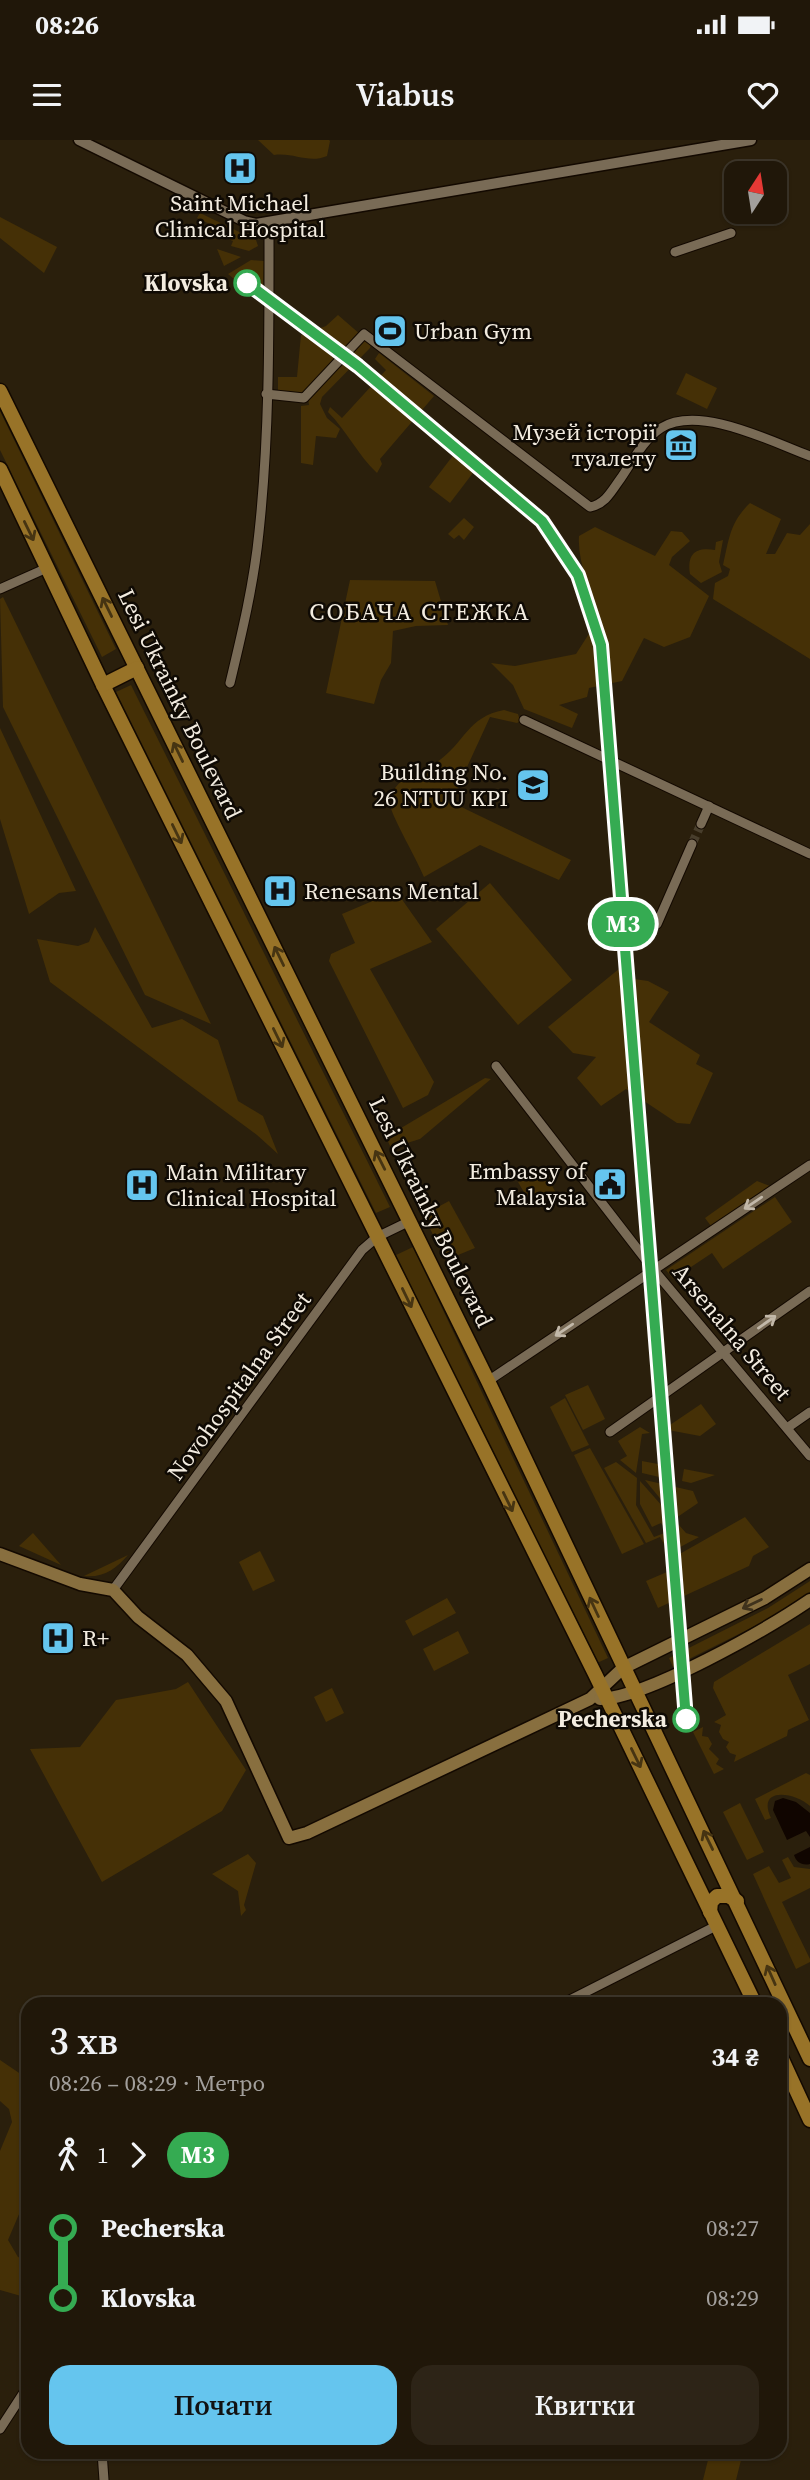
<!DOCTYPE html>
<html lang="uk">
<head>
<meta charset="utf-8">
<style>
  :root { --surface:#201709; --page:#2d2417; --text:#f1f3f6; --muted:#a29f9c; --line:#3d362a; --accent:#65c5ee }
  body { margin:0; font-family:"Source Serif 4",serif; background:var(--page); color:var(--text); height:100vh; display:flex; flex-direction:column; font-size:26px; white-space:nowrap }
  * { box-sizing:border-box; margin:0 }
  p { font-size:23px; color:var(--muted) }
  .icon { flex:none; width:38px; height:38px; fill:none; stroke:currentColor; stroke-width:2; stroke-linecap:round; stroke-linejoin:round }
  .map { position:relative; flex:1; overflow:hidden }
  .details { position:absolute; left:21px; top:1857px; width:766px; height:462px; display:flex; flex-direction:column; background:var(--surface); border-radius:21px; box-shadow:0 2px 5px #0004,0 0 0 2px var(--line) }
  .details>* { flex:none }
  .badge { padding:0 14px; border-radius:23px; font-size:24px; line-height:46px }
  .needle { width:46px; rotate:12deg }
  .tools { position:absolute; left:724px; top:21px; display:grid; gap:14px }
  .tools a { display:grid; place-items:center; width:63px; height:63px; border-radius:14px; background:var(--surface); box-shadow:0 2px 5px #0004,0 0 0 2px var(--line); font-size:35px }
  .map>.badge { position:absolute; translate:-50% -50%; box-shadow:0 0 0 4px #fff }
  .legs { display:flex; align-items:center; gap:10px; height:77px; padding:0 28px; font-size:23px }
  .legs p { margin-inline-start:auto }
  .headline { display:flex; align-items:center; justify-content:space-between; height:119px; padding:0 28px }
  h1 { font-size:38px; font-weight:600; line-height:52px }
  .button { display:flex; gap:14px; margin-top:auto; padding:14px 28px }
  .button a { flex:1; height:80px; border-radius:21px; background:var(--accent); color:#111; font-size:28px; font-weight:600; line-height:80px; text-align:center }
  .button a+a { background:var(--page); color:var(--text) }
  ul { padding:0 28px; list-style:none }
  li { display:flex; align-items:center; gap:24px; height:70px; font-size:26px }
  li i { display:grid; place-items:center; width:10px; height:100%; margin:0 9px; background:currentColor }
  li i::after { content:''; width:18px; height:18px; margin:-9px; border:5px solid; border-radius:50%; background:var(--surface) }
  li p { margin-inline-start:auto }
  li:first-child i { background:linear-gradient(#0000 50%,currentColor 0) }
  li:last-child i { background:linear-gradient(currentColor 50%,#0000 0) }
  .status { display:flex; justify-content:space-between; align-items:center; height:49px; padding:0 35px; background:var(--surface); direction:ltr }
  .status svg { height:19px; fill:currentColor }
  header { display:flex; justify-content:space-between; align-items:center; height:91px; padding:0 28px; background:var(--surface); font-size:32px; font-weight:600 }
  .map>svg:first-child { display:block }
  .green { fill:#453006 }
  .water { fill:#100500 }
  .lines { fill:none; stroke-linecap:round; stroke-linejoin:round }
  .minor-tunnel { stroke:#483e2c; stroke-width:9; stroke-dasharray:9 4.5; stroke-linecap:butt }
  .minor-casing { stroke:#130900; stroke-width:11 }
  .tertiary-casing { stroke:#130900; stroke-width:13 }
  .secondary-casing { stroke:#130900; stroke-width:15 }
  .primary-casing { stroke:#130900; stroke-width:17 }
  .minor { stroke:#796b56; stroke-width:9 }
  .tertiary { stroke:#796b56; stroke-width:10 }
  .secondary { stroke:#886f3f; stroke-width:12 }
  .primary { stroke:#987328; stroke-width:14 }
  .oneway { stroke:#463412 }
  .oneway2 { stroke:#c2b8a9 }
  .oneway3 { stroke:#3f321c }
  .line-1-casing { stroke:#fff; stroke-width:16 }
  .line-1 { stroke:#35ab52; stroke-width:10 }
  .stop-1-dot { fill:#fff; stroke:#35ab52; stroke-width:3.5 }
  .labels { text-anchor:middle; dominant-baseline:central; stroke-width:5; stroke-linejoin:round; paint-order:stroke }
  .poi-label { font-size:23px; fill:#f3ece0; stroke:#0f0a04; text-anchor:start }
  .stop-label { font-size:23px; font-weight:bold; fill:#f3ece0; stroke:#0f0a04; text-anchor:end }
  .street-label { font-size:23px; fill:#f3ece0; stroke:#0f0a04 }
  .neighbourhood-label { font-size:24px; letter-spacing:2px; fill:#f3ece0; stroke:#0f0a04 }
</style>
</head>
<body>
<div class="status"><b>08:26</b><svg viewBox="0 0 49 12"><path d="M0 12V9h3v3zM5 12V6h3v6zM10 12V3h3v9zM15 12V0h3v12zM26 1h20v11H26zM47 4h2v5h-2z"/></svg></div>
<header><svg class="icon" aria-label="menu" viewBox="0 0 24 24"><path d="M4 6h16M4 12h16M4 18h16"/></svg>Viabus<svg class="icon" aria-label="heart" viewBox="0 0 24 24"><path d="M12 20l-8-8c-3-5 5-10 8-4 3-6 11-1 8 4z"/></svg></header>
<div class="map">
<svg width="810" height="2340" viewBox="0 0 810 2340">
  <rect width="100%" height="100%" fill="#2a1f0c"/>
  <g class="green">
    <path d="M258,0H329L330,1L327,16C308,24 294,12 274,15Z"/>
    <polygon points="200,73 256,100 258,106 249,111 231,106 233,101 216,94 218,88 197,78"/>
    <polygon points="0,77 57,107 44,133 0,98"/>
    <polygon points="217,109 241,117 224,126"/>
    <polygon points="251,120 264,121 263,163 228,134"/>
    <polygon points="338,175 361,195 303,255 278,253 278,237 297,237 301,195 326,186"/>
    <polygon points="366,199 371,204 370,208 322,257 320,264 327,278 340,289 336,298 316,296 313,325 301,323 301,266 309,265 308,257 362,200"/>
    <path d="M379,213L434,256L380,319L382,324L377,333C357,314 347,291 328,272L330,267L342,278L386,230L375,219Z"/>
    <polygon points="686,233 717,248 707,269 676,254"/>
    <polygon points="0,271 116,509 102,517 0,310"/>
    <polygon points="458,309 479,325 450,363 429,347"/>
    <path d="M750,363L781,379L766,414H775L787,393L800,395L810,384V519L713,459L715,443L728,436L730,429L723,425C729,399 730,382 750,363Z"/>
    <polygon points="464,378 474,387 464,400 459,395 454,399 448,394"/>
    <path d="M595,387L655,416L671,391L682,392L690,401L672,417L669,425L709,456L690,497L664,507L644,498L622,541L589,548L587,557L559,565L578,574L572,588L524,569L513,545L491,523L515,526L576,514L599,478C592,451 577,423 579,396Z"/>
    <path d="M723,400L719,422L722,432L701,443L690,434C687,414 695,407 715,410L716,402Z"/>
    <polygon points="350,440 435,441 448,485 416,486 393,491 391,523 381,540 374,564 326,553"/>
    <polygon points="3,457 211,884 145,855 3,567 0,459"/>
    <polygon points="131,545 390,1067 376,1073 116,552"/>
    <path d="M504,570L518,574L520,581L517,583L490,577L451,662L571,720L559,740L480,705L424,737C419,724 392,676 391,668C387,638 419,634 437,622C464,604 468,576 504,570Z"/>
    <polygon points="0,588 76,751 59,753 29,774 0,679"/>
    <polygon points="490,743 572,840 518,885 436,789"/>
    <polygon points="396,751 432,802 370,829 434,942 428,955 403,968 329,821 331,814 355,803 342,774"/>
    <polygon points="95,787 152,888 182,879 218,900 238,961 263,976 278,1014 257,995 50,842 37,799 78,806 89,802"/>
    <polygon points="625,824 634,839 648,841 669,852 649,882 700,915 696,924 713,933 690,984 677,983 626,949 601,966 577,938 596,917 573,913 548,887"/>
    <polygon points="485,938 491,939 420,999 391,1008 386,997"/>
    <polygon points="542,1028 556,1053 532,1066 518,1042"/>
    <polygon points="757,1041 770,1046 711,1086 705,1078"/>
    <polygon points="775,1057 792,1082 723,1129 712,1113 673,1139 666,1130"/>
    <polygon points="449,1061 475,1108 446,1120 423,1075"/>
    <polygon points="413,1107 608,1518 597,1523 396,1115"/>
    <polygon points="588,1245 605,1279 583,1290 565,1255"/>
    <polygon points="565,1258 589,1305 572,1312 550,1267"/>
    <polygon points="701,1264 716,1284 700,1296 668,1290 667,1287"/>
    <polygon points="640,1287 650,1293 642,1294 636,1333 620,1320 627,1316 618,1301"/>
    <polygon points="590,1308 644,1404 622,1414 574,1315"/>
    <polygon points="642,1321 674,1327 672,1340 642,1333"/>
    <polygon points="616,1322 637,1338 636,1365 654,1397 667,1392 661,1383 652,1387 640,1364 640,1341 686,1393 699,1397 669,1413 660,1397 646,1403 604,1328"/>
    <polygon points="684,1329 715,1335 691,1343 682,1341"/>
    <polygon points="645,1340 693,1351 698,1363 676,1378"/>
    <polygon points="745,1377 769,1407 753,1416 749,1426 658,1468 646,1441 674,1429 669,1420"/>
    <polygon points="33,1393 61,1425 19,1406"/>
    <polygon points="260,1411 275,1441 253,1451 239,1422"/>
    <path d="M128,1415C116,1429 103,1438 84,1436Z"/>
    <polygon points="810,1441 810,1452 765,1481 673,1527 669,1518 768,1468"/>
    <polygon points="447,1458 456,1473 413,1496 405,1481"/>
    <polygon points="810,1484 810,1524 788,1535 809,1580 788,1590 787,1596 734,1622 736,1615 730,1613 726,1607 729,1602 723,1599 719,1592 721,1585 714,1582 726,1575 713,1548 714,1542"/>
    <polygon points="458,1491 469,1513 434,1531 423,1509"/>
    <polygon points="188,1542 246,1630 222,1671 102,1742 30,1609 80,1607 116,1560 176,1549"/>
    <polygon points="332,1548 344,1573 326,1582 314,1557"/>
    <polygon points="703,1587 702,1596 708,1597 712,1604 709,1609 719,1619 716,1624 724,1629 714,1634 693,1592"/>
    <path d="M806,1633L810,1635V1666C795,1652 756,1646 771,1678L765,1680L755,1659Z"/>
    <polygon points="740,1663 764,1712 747,1720 723,1672"/>
    <polygon points="248,1714 256,1723 244,1765 246,1770 241,1776 238,1751 212,1734"/>
    <polygon points="788,1717 794,1727 810,1729 810,1748 782,1762 810,1819 810,1822 796,1829 753,1734 769,1726 779,1743 791,1738 782,1720"/>
    <polygon points="0,1920 28,1939 28,2053 8,2100 18,2117 28,2120 28,2158 0,2150 0,2011 12,1982 9,1969 0,1961"/>
    <polygon points="710,2312 743,2312 736,2340 703,2340"/>
  </g>
  <g class="water">
    <polygon points="783,1658 796,1662 810,1673 810,1697 806,1691 787,1700 773,1670 775,1661"/>
    <path d="M810,1707V1724C802,1726 796,1722 794,1715Z"/>
  </g>
  <g class="lines">
    <polyline class="minor-tunnel" points="692,704 701,684"/>
    <g class="minor-casing">
      <g id="minor">
        <polyline points="675,112 731,93"/>
        <path d="M266,254L304,258L364,194L590,367C606,364 612,350 621,338C632,322 644,299 661,288C699,264 772,302 810,316"/>
        <polyline points="0,449 47,428"/>
        <path d="M230,543C242,493 254,443 259,392C270,290 269,185 269,83"/>
        <polyline points="524,580 810,714"/>
        <polyline points="701,684 709,666"/>
        <polyline points="657,784 692,704"/>
        <polyline points="496,926 653,1129 810,1316"/>
        <polyline points="488,1241 810,1025"/>
        <polyline points="787,1288 810,1272"/>
        <polyline points="610,1292 810,1151"/>
        <polyline points="113,1450 362,1110 377,1097 410,1081"/>
        <polyline points="562,1864 716,1786"/>
        <polyline points="0,2289 28,2246"/>
        <polyline points="102,2312 104,2340"/>
      </g>
    </g>
    <g class="tertiary-casing">
      <polyline id="tertiary" points="79,0 244,81 256,84 751,0"/>
    </g>
    <g class="secondary-casing">
      <g id="secondary">
        <polyline points="0,1414 80,1444 113,1450 138,1477 187,1515 226,1561 289,1698 307,1693 590,1559 623,1528 765,1458 810,1429"/>
        <path d="M600,1559C647,1558 769,1488 810,1460"/>
      </g>
    </g>
    <g class="primary-casing">
      <g id="primary">
        <polyline points="0,251 488,1241 810,1919"/>
        <polyline points="0,329 103,545 595,1534 755,1864"/>
        <polyline points="103,545 137,528"/>
        <polyline points="710,1772 711,1762 717,1756 728,1756 737,1761"/>
        <polyline points="780,1915 810,1980"/>
      </g>
    </g>
    <use href="#minor" class="minor"/>
    <use href="#tertiary" class="tertiary"/>
    <use href="#secondary" class="secondary"/>
    <use href="#primary" class="primary"/>
  </g>
  <defs><path id="oneway-shaft" d="M-6 0H5M1.5-3L5.5 0L1.5 3" fill="none" stroke-width="1.6" stroke-linecap="round" stroke-linejoin="round" transform="scale(1.75)"/></defs>
  <g class="oneway">
    <use href="#oneway-shaft" transform="translate(29 391) rotate(64)"/>
    <use href="#oneway-shaft" transform="translate(107 467) rotate(-116)"/>
    <use href="#oneway-shaft" transform="translate(178 612) rotate(-116)"/>
    <use href="#oneway-shaft" transform="translate(177 694) rotate(64)"/>
    <use href="#oneway-shaft" transform="translate(279 816) rotate(-116)"/>
    <use href="#oneway-shaft" transform="translate(278 898) rotate(64)"/>
    <use href="#oneway-shaft" transform="translate(380 1020) rotate(-117)"/>
    <use href="#oneway-shaft" transform="translate(407 1158) rotate(64)"/>
    <use href="#oneway-shaft" transform="translate(508 1362) rotate(64)"/>
    <use href="#oneway-shaft" transform="translate(594 1467) rotate(-115)"/>
    <use href="#oneway-shaft" transform="translate(636 1618) rotate(64)"/>
    <use href="#oneway-shaft" transform="translate(708 1700) rotate(-116)"/>
    <use href="#oneway-shaft" transform="translate(771 1835) rotate(-114)"/>
  </g>
  <g class="oneway2">
    <use href="#oneway-shaft" transform="translate(753 1063) rotate(146)"/>
    <use href="#oneway-shaft" transform="translate(767 1182) rotate(-35)"/>
    <use href="#oneway-shaft" transform="translate(564 1190) rotate(146)"/>
  </g>
  <use class="oneway3" href="#oneway-shaft" transform="translate(752 1464) rotate(154)"/>
  <g class="lines">
    <g class="line-1-casing">
      <polyline id="line-1" points="247,143 358,226 542,381 578,435 601,505 686,1579"/>
    </g>
    <use href="#line-1" class="line-1"/>
  </g>
  <defs>
    <g id="hospital-square" transform="scale(1.75)"><rect x="-9" y="-9" width="18" height="18" rx="4" fill="#65c5ee" stroke="#0f0a04"/><path d="M-5-5h3v3.5h4V-5h3V5h-3V1.5h-4V5h-3Z" fill="#111"/></g>
    <g id="stadium-square" transform="scale(1.75)"><rect x="-9" y="-9" width="18" height="18" rx="4" fill="#65c5ee" stroke="#0f0a04"/><path d="M0-5a6.5 5 0 1 0 0 10a6.5 5 0 1 0 0-10ZM-3.5-1.8h7v3.6h-7Z" fill="#111"/></g>
    <g id="museum-square" transform="scale(1.75)"><rect x="-9" y="-9" width="18" height="18" rx="4" fill="#65c5ee" stroke="#0f0a04"/><path d="M0-6L6-3V-2H-6V-3ZM-5-1h2V3h-2ZM-1-1h2V3h-2ZM3-1h2V3H3ZM-6 4H6V6H-6Z" fill="#111"/></g>
    <g id="university-square" transform="scale(1.75)"><rect x="-9" y="-9" width="18" height="18" rx="4" fill="#65c5ee" stroke="#0f0a04"/><path d="M0-5L7-2L0 1L-7-2ZM-4 1L0 2.5L4 1V4Q0 6-4 4Z" fill="#111"/></g>
    <g id="civic-square" transform="scale(1.75)"><rect x="-9" y="-9" width="18" height="18" rx="4" fill="#65c5ee" stroke="#0f0a04"/><path d="M-.6-6.5H3V-4.5H.6V-3L4-1V1h2V6H-6V1h2V-1L-.6-3ZM-1.2 2.5V6h2.4V2.5Z" fill="#111"/></g>
  </defs>
  <g fill-rule="evenodd">
    <use href="#hospital-square" x="240" y="28"/>
    <use href="#stadium-square" x="390" y="191"/>
    <use href="#museum-square" x="681" y="305"/>
    <use href="#university-square" x="533" y="645"/>
    <use href="#hospital-square" x="280" y="751"/>
    <use href="#civic-square" x="610" y="1044"/>
    <use href="#hospital-square" x="142" y="1045"/>
    <use href="#hospital-square" x="58" y="1498"/>
  </g>
  <g class="stop-1-dot">
    <circle cx="247" cy="143" r="12"/>
    <circle cx="686" cy="1579" r="12"/>
  </g>
  <g class="labels">
    <g class="poi-label">
      <text x="240" y="63" text-anchor="middle">Saint Michael<tspan x="240" dy="26">Clinical Hospital</tspan></text>
      <text x="414" y="191">Urban Gym</text>
      <text x="656" y="292" text-anchor="end">Музей історії<tspan x="656" dy="26">туалету</tspan></text>
      <text x="508" y="632" text-anchor="end">Building No.<tspan x="508" dy="26">26 NTUU KPI</tspan></text>
      <text x="304" y="751">Renesans Mental</text>
      <text x="586" y="1031" text-anchor="end">Embassy of<tspan x="586" dy="26">Malaysia</tspan></text>
      <text x="166" y="1032">Main Military<tspan x="166" dy="26">Clinical Hospital</tspan></text>
      <text x="82" y="1498">R+</text>
    </g>
    <g class="stop-label">
      <text x="228" y="143">Klovska</text>
      <text x="667" y="1579">Pecherska</text>
    </g>
    <g class="street-label">
      <text transform="translate(180 564) rotate(64)">Lesi Ukrainky Boulevard</text>
      <text transform="translate(431 1072) rotate(64)">Lesi Ukrainky Boulevard</text>
      <text transform="translate(732 1192) rotate(50)">Arsenalna Street</text>
      <text transform="translate(239 1246) rotate(-54)">Novohospitalna Street</text>
    </g>
    <g class="neighbourhood-label">
      <text x="420" y="471">СОБАЧА СТЕЖКА</text>
    </g>
  </g>
</svg>
<div class="tools">
<a><svg class="needle" viewBox="-14 -14 28 28"><path d="M0-13l5 13h-10z" fill="#e53935"/><path d="M0 13l5-13h-10z" fill="#a29f9c"/></svg></a>
</div>
<b class="badge" style="left:623px;top:784px;background:#35ab52;color:#fff">M3</b>
<section class="details">
<div class="headline"><div><h1>3 хв</h1><p>08:26 – 08:29 · Метро</p></div><b>34 ₴</b></div>
<div class="legs"><svg class="icon" aria-label="walk" viewBox="0 0 24 24"><circle cx="13" cy="4" r="2"/><path d="M13 8l-2 6 4 7M11 14l-3 7M7 12l3-4h3l4 4"/></svg>1<svg class="icon" aria-label="forward" viewBox="0 0 24 24"><path d="M9 5l7 7-7 7"/></svg><b class="badge" style="background:#35ab52;color:#fff">M3</b></div>
<ul>
<li><i style="color:#35ab52"></i><b>Pecherska</b><p>08:27</p></li>
<li><i style="color:#35ab52"></i><b>Klovska</b><p>08:29</p></li>
</ul>
<div class="button"><a>Почати</a><a>Квитки</a></div>
</section>
</div>
</body>
</html>
